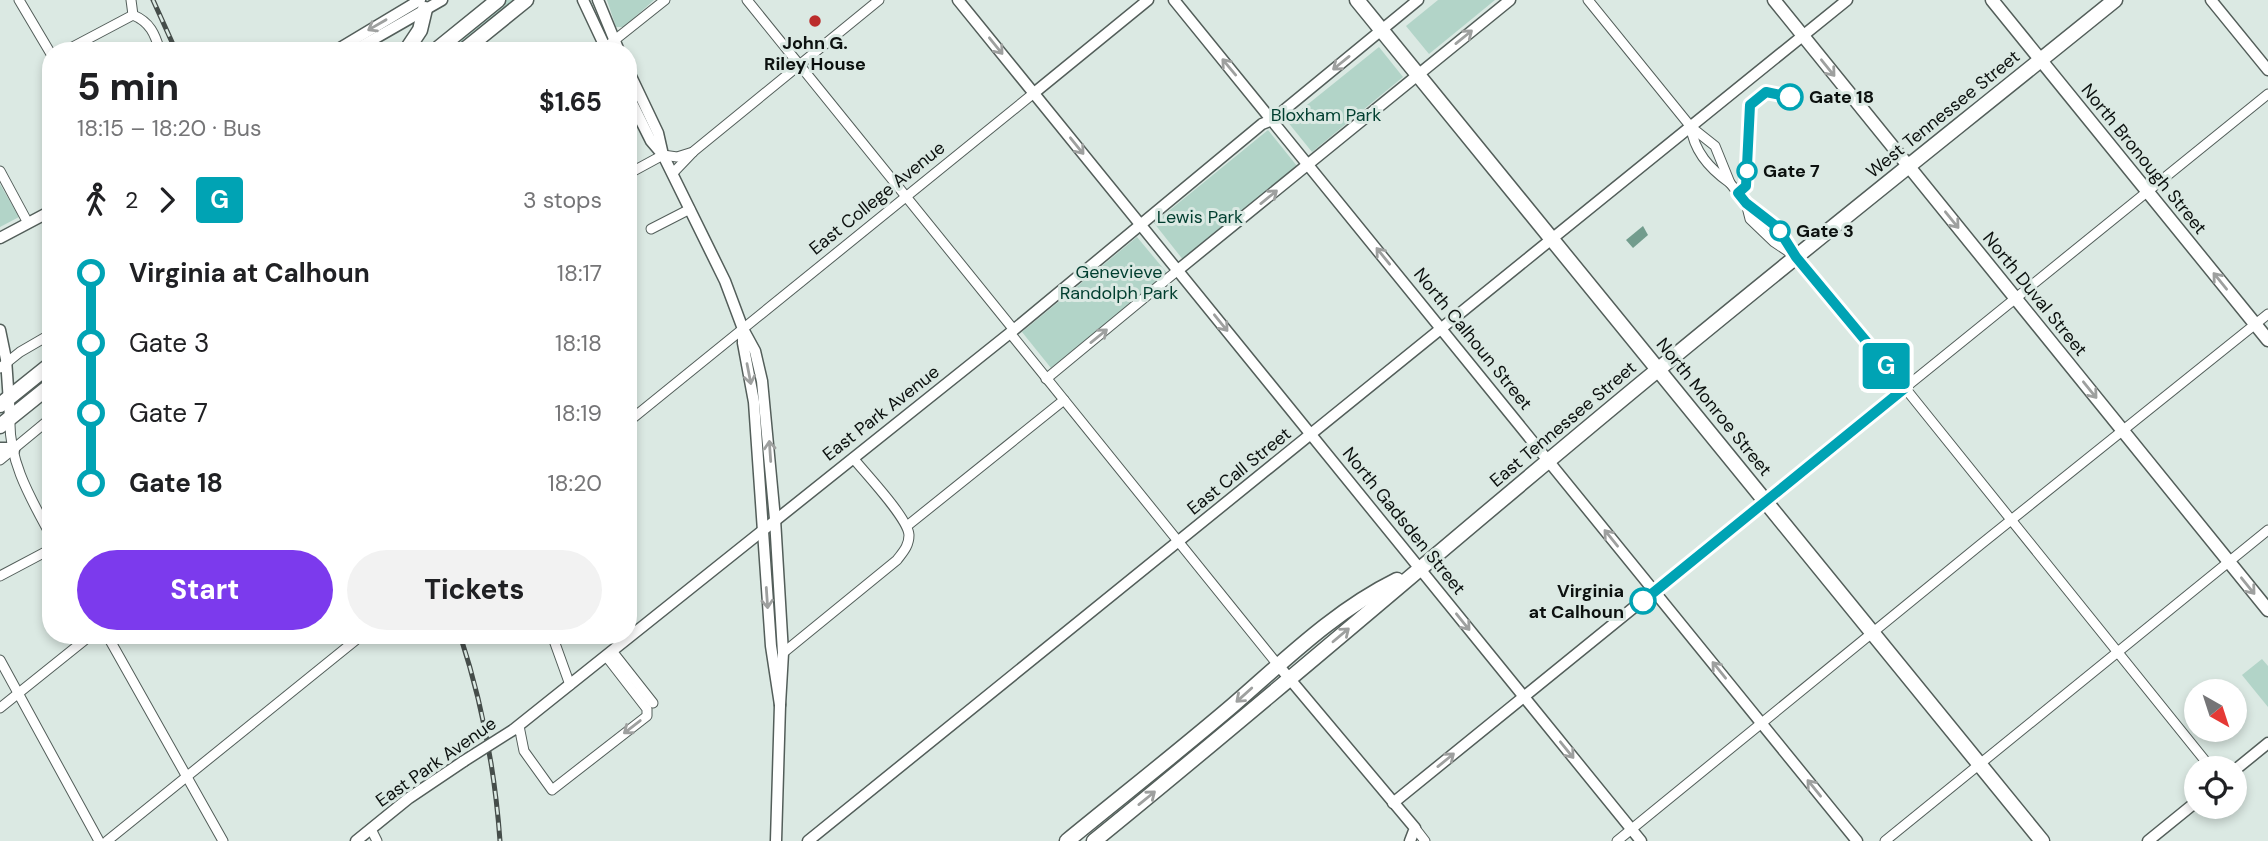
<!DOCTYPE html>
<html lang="en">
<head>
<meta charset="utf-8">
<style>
  :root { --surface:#fff; --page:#f2f2f2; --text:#202124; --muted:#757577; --accent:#7c3aed }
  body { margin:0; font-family:"DM Sans",sans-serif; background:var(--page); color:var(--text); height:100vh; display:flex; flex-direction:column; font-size:26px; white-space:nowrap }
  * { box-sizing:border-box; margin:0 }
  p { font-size:23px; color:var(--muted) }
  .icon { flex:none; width:38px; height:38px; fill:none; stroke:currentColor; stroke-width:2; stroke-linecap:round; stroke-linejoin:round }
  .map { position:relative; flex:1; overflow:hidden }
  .side { position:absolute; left:42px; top:42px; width:595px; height:602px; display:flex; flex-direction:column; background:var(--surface); border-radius:28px; box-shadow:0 4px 10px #0003 }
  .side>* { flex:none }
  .badge { padding:0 14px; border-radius:5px; font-size:24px; line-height:46px }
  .needle { width:46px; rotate:141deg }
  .tools { position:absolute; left:2184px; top:679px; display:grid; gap:14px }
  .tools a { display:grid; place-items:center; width:63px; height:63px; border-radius:50%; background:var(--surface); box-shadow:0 4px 10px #0003; font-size:35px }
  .map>.badge { position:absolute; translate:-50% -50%; box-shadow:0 0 0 4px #fff }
  .legs { display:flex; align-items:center; gap:10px; height:77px; padding:0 35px; font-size:23px }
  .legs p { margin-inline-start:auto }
  .headline { display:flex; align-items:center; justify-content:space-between; height:119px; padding:0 35px }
  h1 { font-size:38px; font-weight:700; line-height:52px }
  .primary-button { display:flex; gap:14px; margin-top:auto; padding:14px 35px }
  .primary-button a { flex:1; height:80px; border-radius:42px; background:var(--accent); color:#fff; font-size:28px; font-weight:700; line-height:80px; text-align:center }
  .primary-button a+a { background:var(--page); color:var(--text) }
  ul { padding:0 35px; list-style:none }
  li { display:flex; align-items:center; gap:24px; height:70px; font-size:26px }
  li i { display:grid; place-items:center; width:10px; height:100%; margin:0 9px; background:currentColor }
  li i::after { content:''; width:18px; height:18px; margin:-9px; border:5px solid; border-radius:50%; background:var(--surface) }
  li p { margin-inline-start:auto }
  li:first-child i { background:linear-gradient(#0000 50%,currentColor 0) }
  li:last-child i { background:linear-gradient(currentColor 50%,#0000 0) }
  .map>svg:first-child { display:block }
  .green { fill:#b2d4c8 }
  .water { fill:#729c8d }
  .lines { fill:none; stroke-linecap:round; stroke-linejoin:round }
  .minor-casing { stroke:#535e5a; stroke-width:11 }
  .tertiary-casing { stroke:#535e5a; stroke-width:13 }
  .secondary-casing { stroke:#535e5a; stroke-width:15 }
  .primary-casing { stroke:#535e5a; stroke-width:17 }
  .minor { stroke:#fff; stroke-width:9 }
  .tertiary { stroke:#fff; stroke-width:10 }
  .secondary { stroke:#fff; stroke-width:12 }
  .primary { stroke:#fff; stroke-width:14 }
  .rail-casing { stroke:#454d4a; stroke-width:5 }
  .rail { stroke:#dbe9e3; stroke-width:2.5; stroke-dasharray:8; stroke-linecap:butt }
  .tertiary-bridge-casing { stroke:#535e5a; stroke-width:13; stroke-linecap:butt }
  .tertiary-bridge { stroke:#fff; stroke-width:10 }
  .oneway { stroke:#9ea09f }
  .line-1-casing { stroke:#fff; stroke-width:16 }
  .line-1 { stroke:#00a3b4; stroke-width:10 }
  .poi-dot { fill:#bb2c2b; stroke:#dbe9e3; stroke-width:2.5 }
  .stop-1-dot { fill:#fff; stroke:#00a3b4; stroke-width:3.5 }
  .labels { text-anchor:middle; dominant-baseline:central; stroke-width:6; stroke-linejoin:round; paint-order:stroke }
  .poi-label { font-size:18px; font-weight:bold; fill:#0c110f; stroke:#dbe9e3 }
  .stop-label { font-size:18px; font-weight:bold; fill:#0c110f; stroke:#dbe9e3; text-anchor:start }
  .street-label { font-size:18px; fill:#0c110f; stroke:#dbe9e3 }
  .park-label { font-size:18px; fill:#003e2f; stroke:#dbe9e3 }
</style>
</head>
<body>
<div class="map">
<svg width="2268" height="841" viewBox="0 0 2268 841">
  <rect width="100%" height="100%" fill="#dbe9e3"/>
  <g class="green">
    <polygon points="507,0 518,0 456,51 444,51"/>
    <polygon points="607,0 654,0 624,27 616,27"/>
    <polygon points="1438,0 1495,0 1429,54 1406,26"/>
    <polygon points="1379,47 1403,77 1312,152 1287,121"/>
    <polygon points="1268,130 1297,166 1184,261 1154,223"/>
    <polygon points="0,184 19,217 0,227"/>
    <polygon points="1137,237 1167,273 1051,368 1022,332"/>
    <polygon points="2262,659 2268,666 2268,707 2242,675"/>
  </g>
  <polygon class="water" points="1643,226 1648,235 1633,248 1626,240"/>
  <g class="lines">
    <g class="minor-casing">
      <g id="minor">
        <polyline points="19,0 51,54"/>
        <path d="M131,0L133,15C150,22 155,34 160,51"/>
        <polyline points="747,0 1014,330"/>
        <polyline points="1588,0 1691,127 1715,146 1730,183 1746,203 1750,219 1774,242 1792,254"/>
        <polyline points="611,43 665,0"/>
        <polyline points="65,51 133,15"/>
        <path d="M1691,127C1694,152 1710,169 1730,183"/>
        <polyline points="0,171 28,223"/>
        <polyline points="673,173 694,151 879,0"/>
        <polyline points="628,174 663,155 677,157 693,152"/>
        <polyline points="1746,203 1778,227 1796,257 1905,388 2211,768"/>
        <polyline points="651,229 690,209"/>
        <polyline points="1010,333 1278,665"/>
        <polyline points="0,368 20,352 51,334"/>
        <polyline points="1046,379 1178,270"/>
        <path d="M10,417C8,461 31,499 51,536"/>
        <polyline points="628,422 1034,93"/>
        <polyline points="0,460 51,418"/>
        <polyline points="1765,501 2268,94"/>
        <polyline points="907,526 1064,400"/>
        <polyline points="0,576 51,549"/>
        <polyline points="107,635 223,841"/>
        <polyline points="552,635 570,685"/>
        <polyline points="612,651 653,703"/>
        <path d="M783,653L897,560C903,552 909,546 909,535C908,518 865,473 853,458"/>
        <polyline points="0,660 99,841"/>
        <polyline points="0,708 91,635"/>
        <polyline points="519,726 524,751 552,790 647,716 647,709 606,656"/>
        <polyline points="1415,828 1425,841"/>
        <polyline points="371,829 377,841"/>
        <polyline points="107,841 362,635"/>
        <polyline points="1617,841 1980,545 2268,314"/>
        <polyline points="1885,841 2268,530"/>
      </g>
    </g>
    <g class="tertiary-casing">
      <g id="tertiary">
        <polyline points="583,0 607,51"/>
        <polyline points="598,0 619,51"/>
        <polyline points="958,0 1641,841"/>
        <polyline points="1174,0 1857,841"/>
        <polyline points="2211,0 2268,70"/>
        <polyline points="335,51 420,0"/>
        <polyline points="353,51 442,0"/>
        <polyline points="628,70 658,133 663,155 725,281 743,329 743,343 754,402 771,646 780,705"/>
        <polyline points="1034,93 1148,0"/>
        <polyline points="628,95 651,141 663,155"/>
        <polyline points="0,238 51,211"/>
        <polyline points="1178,270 1510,0"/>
        <polyline points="743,329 755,351 762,381 775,519 783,653 780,705 776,841"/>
        <polyline points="0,330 6,359 10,417"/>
        <polyline points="1278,665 1415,828 1410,841"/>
        <polyline points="513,730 1010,333 1262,124 1272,120 1418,0"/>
        <polyline points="2235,770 2268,743"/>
        <polyline points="1393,803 1765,501"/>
        <polyline points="356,841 409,798 464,761"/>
        <polyline points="808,841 1847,0"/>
        <polyline points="2148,841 2196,802"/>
      </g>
    </g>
    <g class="secondary-casing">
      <g id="secondary">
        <polyline points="1774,0 2268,610"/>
        <polyline points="1992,0 2268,340"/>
      </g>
    </g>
    <g class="primary-casing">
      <g id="primary">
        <polyline points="1357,0 2042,841"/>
        <polyline points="406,51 420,30 425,9"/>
        <polyline points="435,51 498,0"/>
        <polyline points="463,51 526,0"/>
        <polyline points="598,51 606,47"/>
        <polyline points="0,405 51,364"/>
        <polyline points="0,426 51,385"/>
        <polyline points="0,450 12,450"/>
        <path d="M1067,841C1122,796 1178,752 1232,706C1284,661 1334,611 1397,580"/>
        <path d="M1094,841C1285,686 1470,524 1660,368C1810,244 1963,123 2115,0"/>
      </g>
    </g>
    <use href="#minor" class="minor"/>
    <use href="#tertiary" class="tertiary"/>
    <use href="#secondary" class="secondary"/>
    <use href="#primary" class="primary"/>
    <g class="rail-casing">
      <g id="rail">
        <polyline points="153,0 176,51"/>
        <path d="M460,635C482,702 495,771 500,841"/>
      </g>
    </g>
    <use href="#rail" class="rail"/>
    <g class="tertiary-bridge-casing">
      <polyline id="tertiary-bridge" points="464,761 513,730"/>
    </g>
    <use href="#tertiary-bridge" class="tertiary-bridge"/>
  </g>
  <defs><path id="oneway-shaft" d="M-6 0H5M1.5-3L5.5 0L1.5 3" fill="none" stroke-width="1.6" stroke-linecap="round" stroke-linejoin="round" transform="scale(1.75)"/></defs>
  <g class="oneway">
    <use href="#oneway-shaft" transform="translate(377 25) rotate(150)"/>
    <use href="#oneway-shaft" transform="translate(1464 37) rotate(-39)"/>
    <use href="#oneway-shaft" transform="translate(996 46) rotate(51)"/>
    <use href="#oneway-shaft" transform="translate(1341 63) rotate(141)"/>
    <use href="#oneway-shaft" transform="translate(1229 67) rotate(-130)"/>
    <use href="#oneway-shaft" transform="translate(1828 68) rotate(51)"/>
    <use href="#oneway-shaft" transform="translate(1077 146) rotate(51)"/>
    <use href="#oneway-shaft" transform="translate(1269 197) rotate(-39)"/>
    <use href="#oneway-shaft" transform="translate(1952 220) rotate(51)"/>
    <use href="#oneway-shaft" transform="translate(1383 256) rotate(-129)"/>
    <use href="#oneway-shaft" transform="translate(2220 281) rotate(-129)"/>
    <use href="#oneway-shaft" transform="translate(1221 323) rotate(51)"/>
    <use href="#oneway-shaft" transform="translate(1099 336) rotate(-39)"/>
    <use href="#oneway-shaft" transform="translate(749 374) rotate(79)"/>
    <use href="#oneway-shaft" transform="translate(2090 390) rotate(51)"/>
    <use href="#oneway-shaft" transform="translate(770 451) rotate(-94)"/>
    <use href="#oneway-shaft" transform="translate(1611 538) rotate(-129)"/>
    <use href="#oneway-shaft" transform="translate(2248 586) rotate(51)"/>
    <use href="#oneway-shaft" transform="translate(767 598) rotate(86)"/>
    <use href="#oneway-shaft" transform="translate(1463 622) rotate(51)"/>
    <use href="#oneway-shaft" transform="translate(1341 635) rotate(-40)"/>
    <use href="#oneway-shaft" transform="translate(1719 670) rotate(-129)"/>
    <use href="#oneway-shaft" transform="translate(1244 695) rotate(138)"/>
    <use href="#oneway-shaft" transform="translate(632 727) rotate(142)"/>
    <use href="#oneway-shaft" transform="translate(1567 750) rotate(51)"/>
    <use href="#oneway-shaft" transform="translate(1446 760) rotate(-39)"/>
    <use href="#oneway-shaft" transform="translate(1814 788) rotate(-129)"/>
    <use href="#oneway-shaft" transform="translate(1147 798) rotate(-39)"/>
  </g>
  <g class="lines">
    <g class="line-1-casing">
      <polyline id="line-1" points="1643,601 1905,388 1796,257 1777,227 1746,203 1738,193 1746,186 1750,105 1766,92 1790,97"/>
    </g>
    <use href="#line-1" class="line-1"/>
  </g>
  <circle class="poi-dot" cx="815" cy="21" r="7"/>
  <g class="stop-1-dot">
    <circle cx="1790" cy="97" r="12"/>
    <circle cx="1747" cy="171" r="9"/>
    <circle cx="1780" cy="231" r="9"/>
    <circle cx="1643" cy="601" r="12"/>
  </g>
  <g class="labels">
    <g class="poi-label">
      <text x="815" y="43">John G.<tspan x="815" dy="21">Riley House</tspan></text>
    </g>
    <g class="stop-label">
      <text x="1809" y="97">Gate 18</text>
      <text x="1763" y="171">Gate 7</text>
      <text x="1796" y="231">Gate 3</text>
      <text x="1624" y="591" text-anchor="end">Virginia<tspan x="1624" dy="21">at Calhoun</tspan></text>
    </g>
    <g class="street-label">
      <text transform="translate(1943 114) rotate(-39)">West Tennessee Street</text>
      <text transform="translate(2144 159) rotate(51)">North Bronough Street</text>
      <text transform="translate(877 198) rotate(-39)">East College Avenue</text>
      <text transform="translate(2035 294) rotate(51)">North Duval Street</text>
      <text transform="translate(1473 339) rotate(51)">North Calhoun Street</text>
      <text transform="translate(1714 407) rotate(51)">North Monroe Street</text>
      <text transform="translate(881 413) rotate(-38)">East Park Avenue</text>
      <text transform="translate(1563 424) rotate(-40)">East Tennessee Street</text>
      <text transform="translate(1239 471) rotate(-39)">East Call Street</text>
      <text transform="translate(1404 521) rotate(51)">North Gadsden Street</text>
      <text transform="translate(436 762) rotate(-35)">East Park Avenue</text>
    </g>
    <g class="park-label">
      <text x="1326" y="115">Bloxham Park</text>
      <text x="1200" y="217">Lewis Park</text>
      <text x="1119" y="272">Genevieve<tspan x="1119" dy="21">Randolph Park</tspan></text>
    </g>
  </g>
</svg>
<div class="tools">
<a><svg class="needle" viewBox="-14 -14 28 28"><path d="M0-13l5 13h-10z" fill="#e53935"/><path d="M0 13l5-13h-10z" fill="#757577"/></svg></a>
<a><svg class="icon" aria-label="locate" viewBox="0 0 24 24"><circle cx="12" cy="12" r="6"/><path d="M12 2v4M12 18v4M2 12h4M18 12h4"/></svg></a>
</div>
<b class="badge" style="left:1886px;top:366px;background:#00a3b4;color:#fff">G</b>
<section class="side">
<div class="headline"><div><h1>5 min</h1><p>18:15 – 18:20 · Bus</p></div><b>$1.65</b></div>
<div class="legs"><svg class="icon" aria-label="walk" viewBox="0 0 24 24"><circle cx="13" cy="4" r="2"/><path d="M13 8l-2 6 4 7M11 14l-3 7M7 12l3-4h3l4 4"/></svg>2<svg class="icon" aria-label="forward" viewBox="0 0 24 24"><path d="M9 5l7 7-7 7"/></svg><b class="badge" style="background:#00a3b4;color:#fff">G</b><p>3 stops</p></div>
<ul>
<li><i style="color:#00a3b4"></i><b>Virginia at Calhoun</b><p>18:17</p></li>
<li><i style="color:#00a3b4"></i><span>Gate 3</span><p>18:18</p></li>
<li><i style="color:#00a3b4"></i><span>Gate 7</span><p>18:19</p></li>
<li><i style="color:#00a3b4"></i><b>Gate 18</b><p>18:20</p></li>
</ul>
<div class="primary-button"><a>Start</a><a>Tickets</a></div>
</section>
</div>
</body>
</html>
